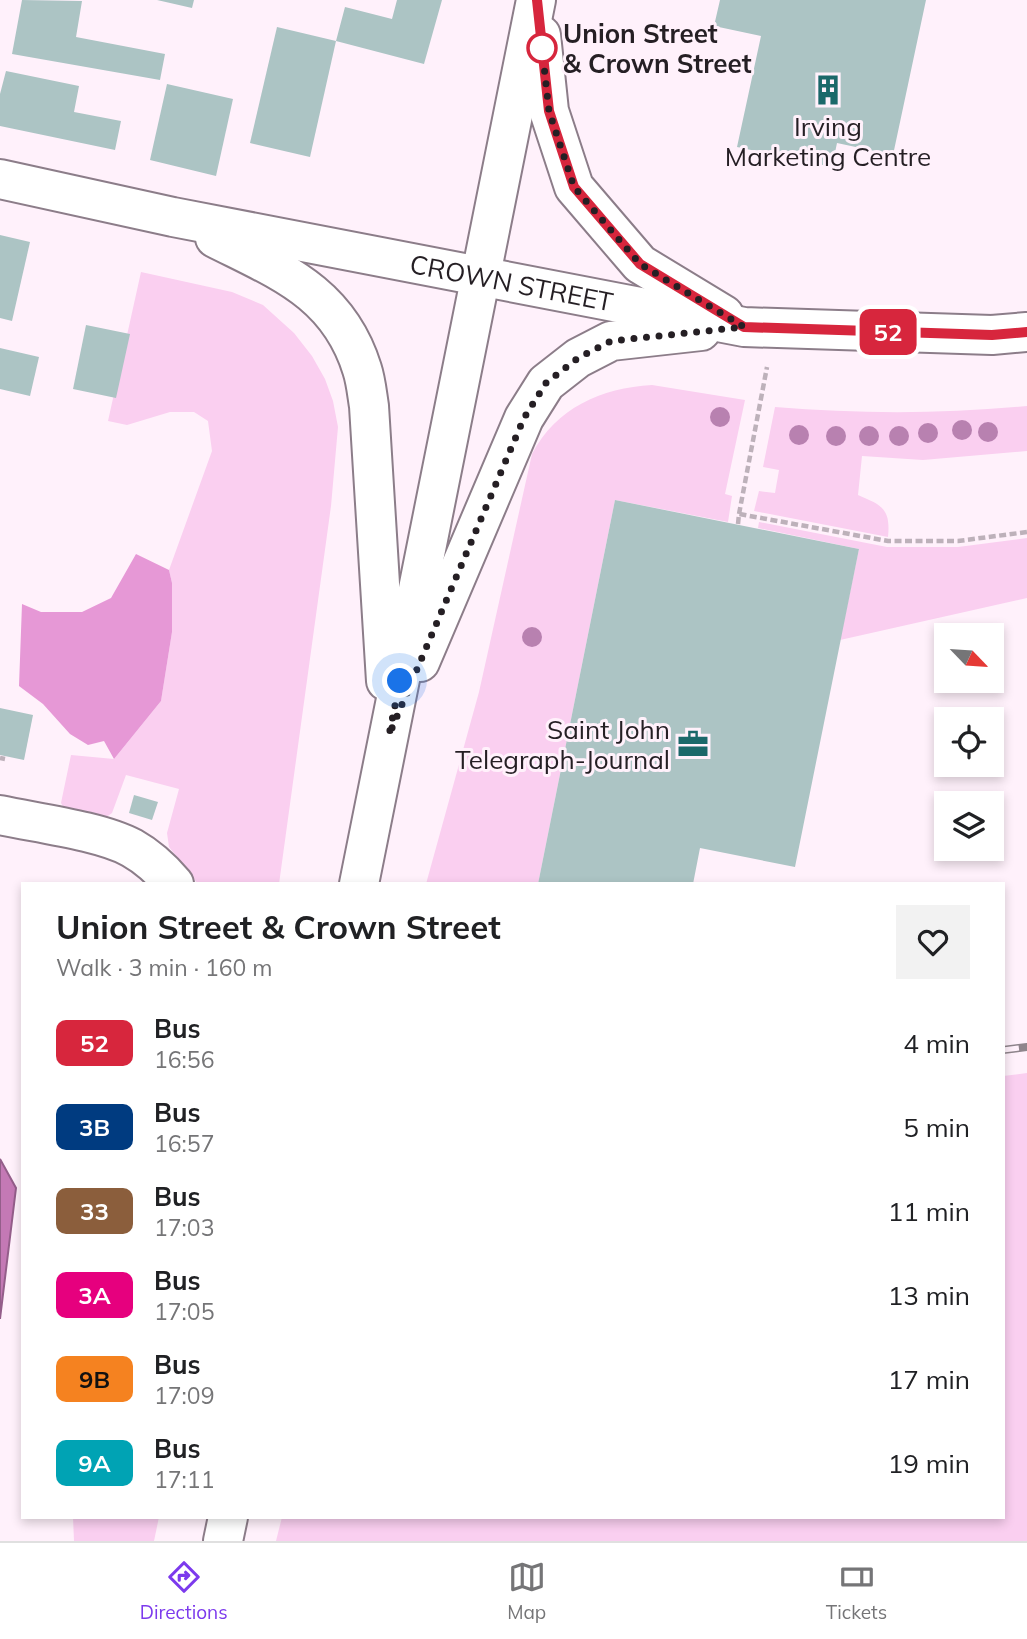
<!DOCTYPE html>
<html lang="en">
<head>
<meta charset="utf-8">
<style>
  :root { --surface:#fff; --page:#f2f2f2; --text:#202124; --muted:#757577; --line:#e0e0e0; --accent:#7c3aed }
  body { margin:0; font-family:Mulish,sans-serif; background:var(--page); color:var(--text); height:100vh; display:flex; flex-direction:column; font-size:26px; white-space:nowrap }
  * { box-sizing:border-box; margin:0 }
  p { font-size:23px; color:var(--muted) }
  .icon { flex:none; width:38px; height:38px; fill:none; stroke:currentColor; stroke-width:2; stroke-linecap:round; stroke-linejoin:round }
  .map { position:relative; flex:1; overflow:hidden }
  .details { position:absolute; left:21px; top:882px; width:984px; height:637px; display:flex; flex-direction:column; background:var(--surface); border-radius:0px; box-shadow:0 4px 10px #0003 }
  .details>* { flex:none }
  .badge { padding:0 14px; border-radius:10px; font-size:24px; line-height:46px }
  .needle { width:46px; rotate:115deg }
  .controls { position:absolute; left:934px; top:623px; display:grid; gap:14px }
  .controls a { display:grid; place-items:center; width:70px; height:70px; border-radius:0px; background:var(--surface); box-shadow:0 4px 10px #0003; font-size:35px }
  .you { position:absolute; width:35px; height:35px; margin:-18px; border:5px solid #fff; border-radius:50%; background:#1a73e8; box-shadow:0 0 0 10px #1a73e833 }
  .map>.badge { position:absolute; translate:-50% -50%; box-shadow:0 0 0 4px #fff }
  .round { display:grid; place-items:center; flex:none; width:74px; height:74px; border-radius:0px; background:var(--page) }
  .overview { display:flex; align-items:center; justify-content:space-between; height:119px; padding:0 35px }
  h1 { font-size:33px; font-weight:700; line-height:52px }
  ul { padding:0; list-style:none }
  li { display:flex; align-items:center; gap:21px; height:84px; padding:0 35px }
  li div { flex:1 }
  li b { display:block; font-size:26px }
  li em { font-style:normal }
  li .badge { min-width:77px; font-weight:700; text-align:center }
  .tabs { display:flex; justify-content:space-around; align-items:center; height:98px; border-top:2px solid var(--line); background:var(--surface); font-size:19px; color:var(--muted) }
  .tabs a { display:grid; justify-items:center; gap:4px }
  .tabs .active { color:var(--accent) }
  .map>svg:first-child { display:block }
  .green { fill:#facff0 }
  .forest { fill:#e698d6 }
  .water { fill:#c479b5; stroke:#945e8a; stroke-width:2 }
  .building { fill:#acc4c4 }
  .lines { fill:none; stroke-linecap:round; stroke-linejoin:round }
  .minor-casing { stroke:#8c7d89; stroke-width:42 }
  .major-casing { stroke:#8c7d89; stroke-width:42 }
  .path { stroke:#bdb1ba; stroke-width:4.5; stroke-dasharray:7 3.5; stroke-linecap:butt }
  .minor { stroke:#fff; stroke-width:38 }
  .major { stroke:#fff; stroke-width:38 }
  .rail-casing { stroke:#8f858c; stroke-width:8 }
  .rail { stroke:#fff1fb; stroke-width:5; stroke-dasharray:16; stroke-linecap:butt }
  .tree { fill:#b881b0 }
  .line-casing { stroke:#fff; stroke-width:16 }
  .line { stroke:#d7263d; stroke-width:10 }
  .walk { stroke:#251f24; stroke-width:7; stroke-dasharray:0 12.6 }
  .stop-dot { fill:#fff; stroke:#d7263d; stroke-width:3.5 }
  .labels { text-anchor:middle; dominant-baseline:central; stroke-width:6; stroke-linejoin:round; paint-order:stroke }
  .stop-label { font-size:26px; font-weight:bold; fill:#251f24; stroke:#fff1fb; text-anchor:start }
  .poi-label { font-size:26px; fill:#251f24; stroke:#fff1fb }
  .street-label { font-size:26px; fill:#251f24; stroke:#fff1fb }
</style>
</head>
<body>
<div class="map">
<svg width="1027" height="1541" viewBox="0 0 1027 1541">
  <rect width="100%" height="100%" fill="#fff1fb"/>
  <g class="green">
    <polygon points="141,272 232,292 263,305 294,333 312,356 325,379 333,401 338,427 331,506 279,884 198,884 169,847 167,833 179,789 126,775 112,813 105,818 64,808 61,803 71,755 114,759 161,701 172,632 172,583 169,570 212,451 208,421 194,412 170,412 127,425 108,421"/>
    <path d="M652,385L745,400L725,494L732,496L728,522L615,500L538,884H426L479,692L532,454C556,408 601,388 652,385Z"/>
    <path d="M1027,406V451L923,460L862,456L858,495C881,505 891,508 888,537L754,511L759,491L775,493L779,470L763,467L775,407C860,414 943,414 1027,406Z"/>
    <polygon points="759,522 887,547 958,547 1027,538 1027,598 840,640 859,549 758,528"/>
    <polygon points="1027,1073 1027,1541 276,1541 282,1517 1003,1517 1003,1076"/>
    <polygon points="73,1517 159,1517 154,1541 74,1541"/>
  </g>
  <polygon class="forest" points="136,554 169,570 172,583 172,632 161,701 114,759 104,741 88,745 70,734 43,704 19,686 22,604 41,612 82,612 111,598"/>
  <polygon class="water" points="0,1159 16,1188 0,1319"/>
  <g class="building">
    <polygon points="22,0 82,1 76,37 165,54 160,80 12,54"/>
    <polygon points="157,0 194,0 192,8"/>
    <polygon points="397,0 442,0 424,64 336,41 345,7 392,19"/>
    <polygon points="720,0 926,0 893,155 837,143 832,167 737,147 761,36 714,26"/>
    <polygon points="277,27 336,41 310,157 250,143"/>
    <polygon points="6,71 79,86 74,112 121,121 115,150 0,126 0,94"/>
    <polygon points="167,84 233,99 216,176 150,160"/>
    <polygon points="0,235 30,242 12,321 0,318"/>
    <polygon points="86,325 130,334 116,398 73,389"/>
    <polygon points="0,348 39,357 30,396 0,389"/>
    <polygon points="615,500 859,549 795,867 700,848 693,884 538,884"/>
    <polygon points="0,708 33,715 24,760 0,755"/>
    <polygon points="134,795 158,802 152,820 129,813"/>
  </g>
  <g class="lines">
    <g class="minor-casing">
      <path id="minor" d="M0,815C37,823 101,831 132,848C148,857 162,870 174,884"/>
    </g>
    <g class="major-casing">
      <g id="major">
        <polyline points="541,35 549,111 574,187 640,264 724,315"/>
        <path id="s1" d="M0,179L173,217L744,327L992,335L1027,332"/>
        <path d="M215,238C280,271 338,292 362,369C366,381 367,394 369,406L386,681"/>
        <polyline points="420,662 524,418 546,383 578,358 611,341 701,331"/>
        <polyline points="359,884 536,0"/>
        <polyline points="223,1541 228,1517"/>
      </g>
    </g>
    <g class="path">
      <polyline points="739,514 767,367"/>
      <polyline points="738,524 739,514 888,541 958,541 1027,532"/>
      <polyline points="0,758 5,759"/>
    </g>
    <use href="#minor" class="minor"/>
    <use href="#major" class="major"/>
    <g class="rail-casing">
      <polyline id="rail" points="1003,1050 1027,1047"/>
    </g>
    <use href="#rail" class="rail"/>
  </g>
  <g class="tree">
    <circle cx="720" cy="417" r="10"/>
    <circle cx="962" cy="430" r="10"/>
    <circle cx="988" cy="432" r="10"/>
    <circle cx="928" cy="433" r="10"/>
    <circle cx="799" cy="435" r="10"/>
    <circle cx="836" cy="436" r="10"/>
    <circle cx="869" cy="436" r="10"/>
    <circle cx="899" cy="436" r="10"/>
    <circle cx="532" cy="637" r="10"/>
  </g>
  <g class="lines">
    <g class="line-casing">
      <polyline id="line" points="537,0 549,111 574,187 640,264 744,327 992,335 1027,332"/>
    </g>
    <use href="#line" class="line"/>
    <polyline class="walk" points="400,681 389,735 524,418 546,383 578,358 611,341 744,327 640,264 574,187 549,111 542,48"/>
  </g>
  <defs>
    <g id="building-bare" transform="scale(2.415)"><path d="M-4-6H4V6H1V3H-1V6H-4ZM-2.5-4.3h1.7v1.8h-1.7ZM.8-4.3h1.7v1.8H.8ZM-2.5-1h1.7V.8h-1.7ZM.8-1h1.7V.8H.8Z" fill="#1b686a" stroke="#fff1fb" stroke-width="2.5" paint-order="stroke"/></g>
    <g id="office-bare" transform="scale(2.415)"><path d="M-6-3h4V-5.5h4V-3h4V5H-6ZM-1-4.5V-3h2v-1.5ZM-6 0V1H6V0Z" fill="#1b686a" stroke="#fff1fb" stroke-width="2.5" paint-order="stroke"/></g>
  </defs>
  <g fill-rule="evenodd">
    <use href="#building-bare" x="828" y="90"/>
    <use href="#office-bare" x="693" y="744"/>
  </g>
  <circle class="stop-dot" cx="542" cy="48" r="14"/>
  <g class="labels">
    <g class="stop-label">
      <text x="563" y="33">Union Street<tspan x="563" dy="30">&amp; Crown Street</tspan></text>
    </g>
    <g class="poi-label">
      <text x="828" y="126">Irving<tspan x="828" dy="30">Marketing Centre</tspan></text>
      <text x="670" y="729" text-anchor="end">Saint John<tspan x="670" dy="30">Telegraph-Journal</tspan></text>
    </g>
    <g class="street-label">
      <text stroke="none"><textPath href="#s1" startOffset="522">CROWN STREET</textPath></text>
    </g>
  </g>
</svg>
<div class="controls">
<a><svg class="needle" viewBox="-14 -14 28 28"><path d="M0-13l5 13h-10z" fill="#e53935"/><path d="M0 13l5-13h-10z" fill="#757577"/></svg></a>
<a><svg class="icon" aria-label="locate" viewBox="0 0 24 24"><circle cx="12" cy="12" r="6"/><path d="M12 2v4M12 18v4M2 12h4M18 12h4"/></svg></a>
<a><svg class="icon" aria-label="layers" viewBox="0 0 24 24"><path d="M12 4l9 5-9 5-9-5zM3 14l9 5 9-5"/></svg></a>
</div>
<div class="you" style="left:400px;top:681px"></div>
<b class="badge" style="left:888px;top:332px;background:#d7263d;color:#fff">52</b>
<section class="details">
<div class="overview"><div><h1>Union Street &amp; Crown Street</h1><p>Walk · 3 min · 160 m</p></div><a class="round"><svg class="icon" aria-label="heart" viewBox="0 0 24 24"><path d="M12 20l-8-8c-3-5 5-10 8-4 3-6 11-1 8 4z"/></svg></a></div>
<ul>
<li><span class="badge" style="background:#d7263d;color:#fff">52</span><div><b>Bus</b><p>16:56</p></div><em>4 min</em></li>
<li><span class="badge" style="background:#003b80;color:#fff">3B</span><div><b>Bus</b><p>16:57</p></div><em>5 min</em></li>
<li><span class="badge" style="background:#8b5e3c;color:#fff">33</span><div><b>Bus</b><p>17:03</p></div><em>11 min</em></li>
<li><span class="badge" style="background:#e6007e;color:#fff">3A</span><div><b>Bus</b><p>17:05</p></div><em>13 min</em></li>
<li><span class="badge" style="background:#f58220;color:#111">9B</span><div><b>Bus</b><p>17:09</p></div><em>17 min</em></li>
<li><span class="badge" style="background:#00a3b4;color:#fff">9A</span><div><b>Bus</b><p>17:11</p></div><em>19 min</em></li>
</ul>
</section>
</div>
<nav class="tabs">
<a class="active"><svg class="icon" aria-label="directions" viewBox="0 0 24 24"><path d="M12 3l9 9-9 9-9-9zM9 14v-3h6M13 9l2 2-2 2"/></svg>Directions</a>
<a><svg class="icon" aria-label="map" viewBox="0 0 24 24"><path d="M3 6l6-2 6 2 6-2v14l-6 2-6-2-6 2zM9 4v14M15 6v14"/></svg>Map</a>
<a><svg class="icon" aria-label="tickets" viewBox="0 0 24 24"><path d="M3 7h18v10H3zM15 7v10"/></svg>Tickets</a>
</nav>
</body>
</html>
